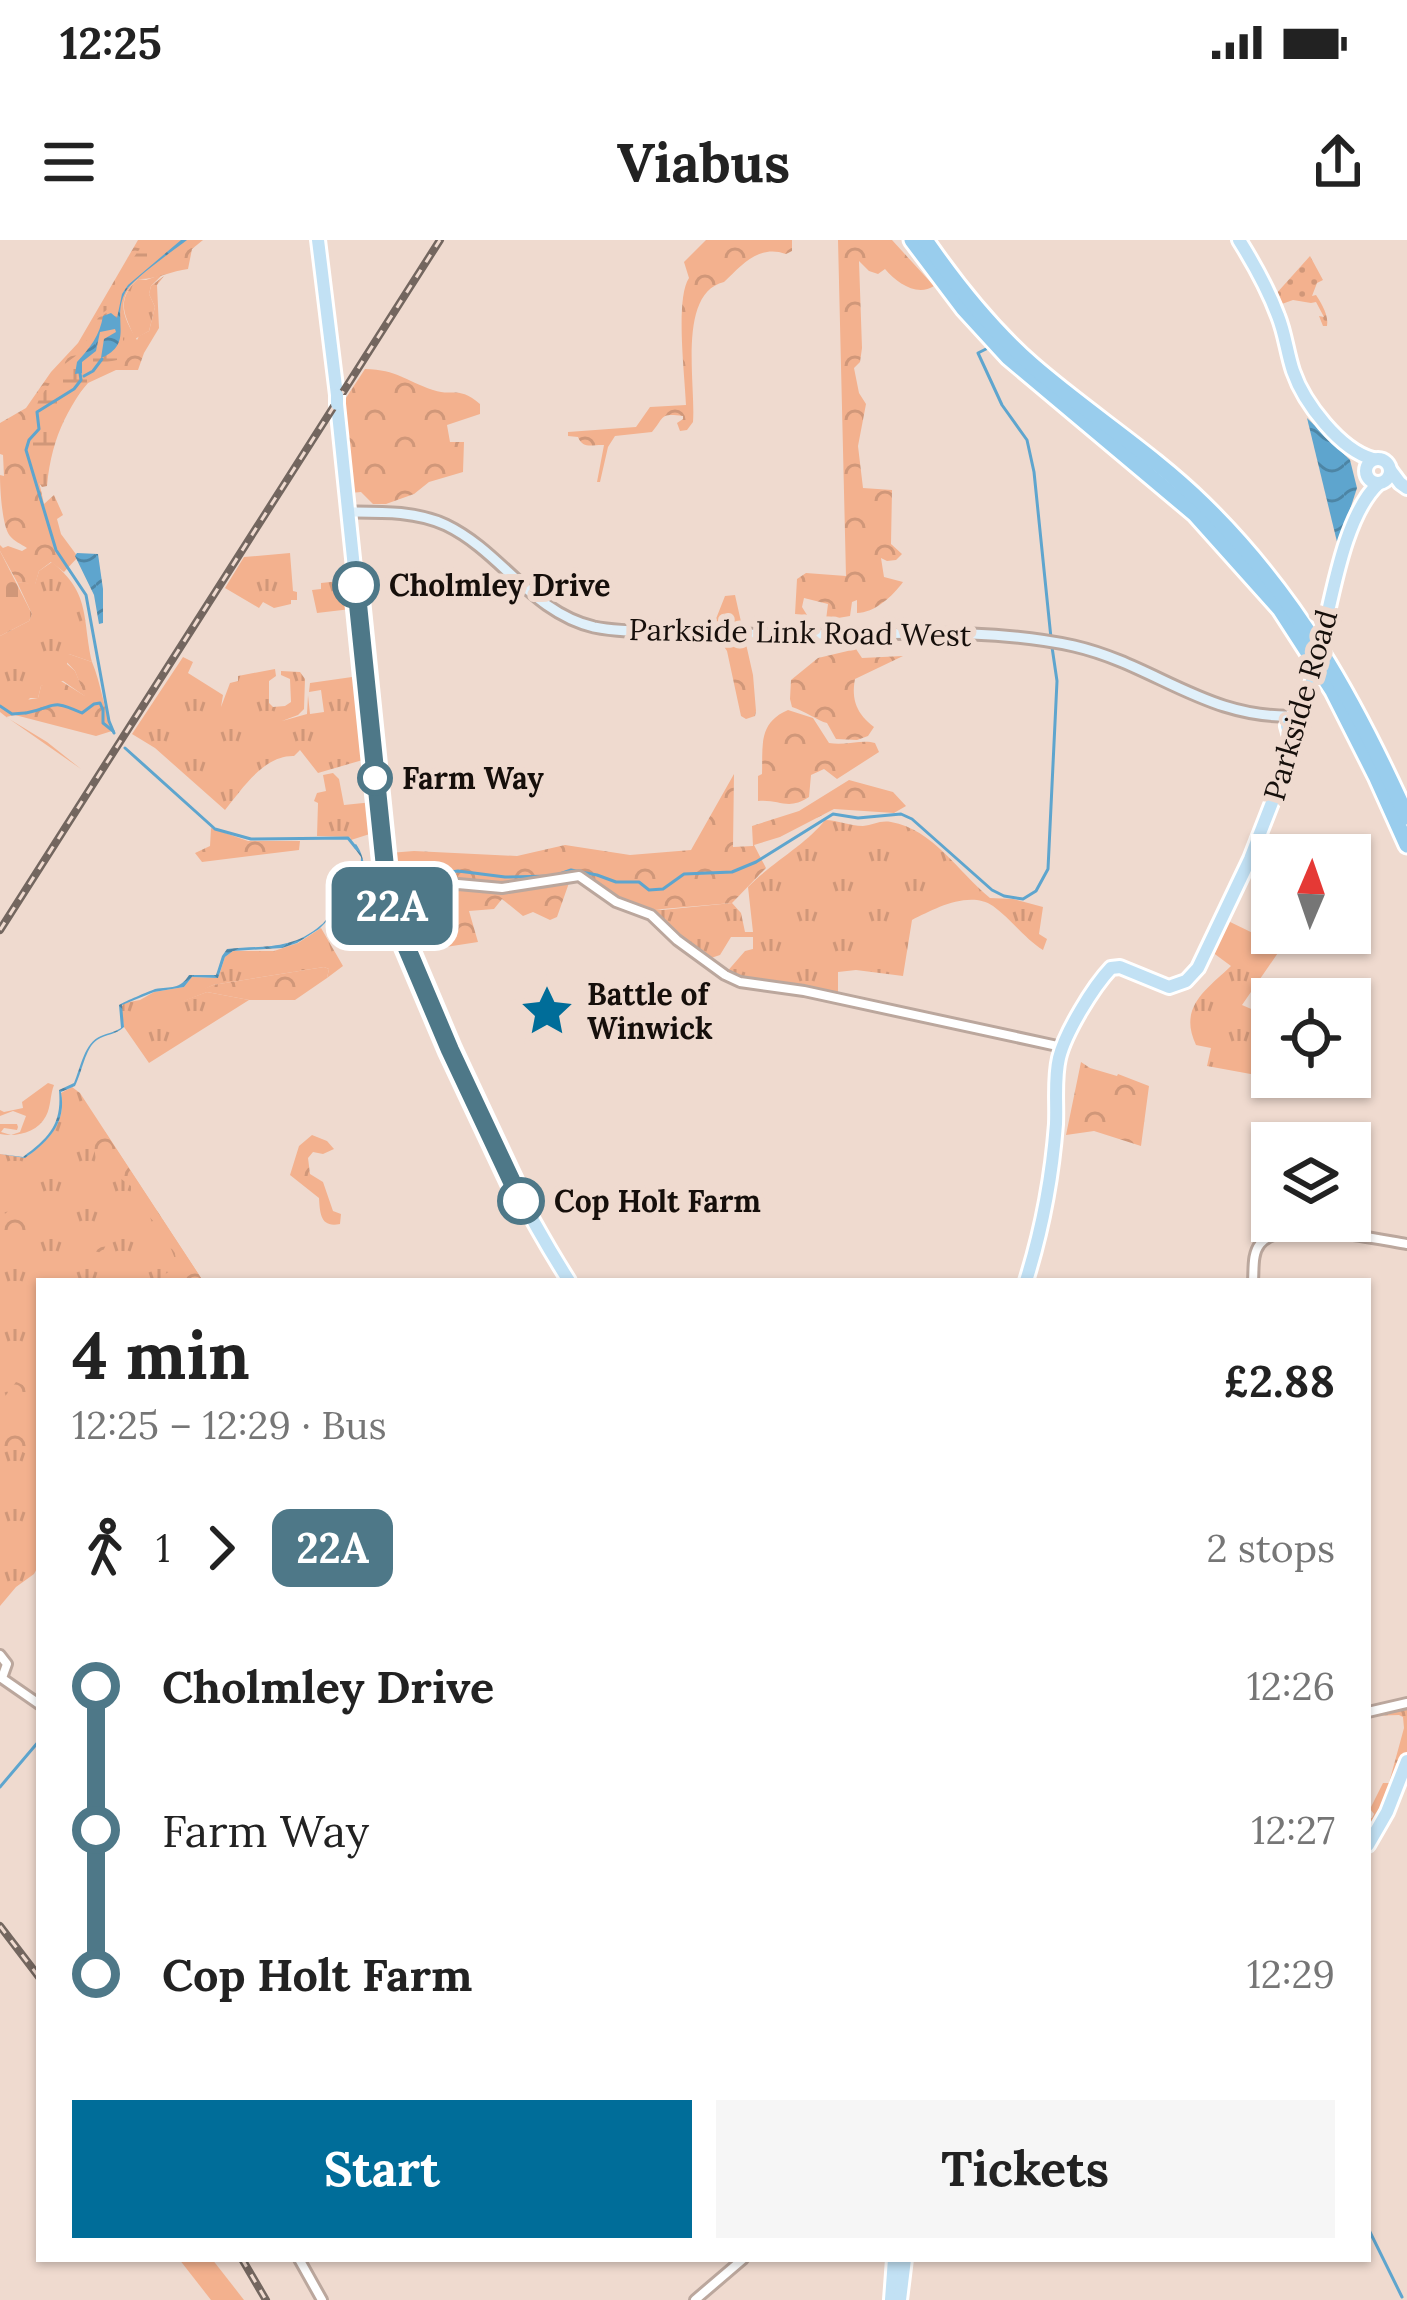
<!DOCTYPE html>
<html lang="en">
<head>
<meta charset="utf-8">
<style>
  :root { --surface:#fff; --page:#f6f6f6; --text:#222; --muted:#767676; --accent:#006d99 }
  body { margin:0; font-family:Lora,serif; background:var(--page); color:var(--text); height:100vh; display:flex; flex-direction:column; font-size:45px; white-space:nowrap }
  * { box-sizing:border-box; margin:0 }
  p { font-size:39px; color:var(--muted) }
  .icon { flex:none; width:66px; height:66px; fill:none; stroke:currentColor; stroke-width:2; stroke-linecap:round; stroke-linejoin:round }
  .map { position:relative; flex:1; overflow:hidden }
  .details { position:absolute; left:36px; top:1038px; width:1335px; height:984px; display:flex; flex-direction:column; background:var(--surface); border-radius:0px; box-shadow:0 3px 9px #0004 }
  .details>* { flex:none }
  .badge { padding:0 24px; border-radius:18px; font-size:42px; line-height:78px }
  .needle { width:78px; rotate:2deg }
  .fabs { position:absolute; left:1251px; top:594px; display:grid; gap:24px }
  .fabs a { display:grid; place-items:center; width:120px; height:120px; border-radius:0px; background:var(--surface); box-shadow:0 3px 9px #0004; font-size:60px }
  .map>.badge { position:absolute; translate:-50% -50%; box-shadow:0 0 0 6px #fff }
  .legs { display:flex; align-items:center; gap:18px; height:132px; padding:0 36px; font-size:39px }
  .legs p { margin-inline-start:auto }
  .head { display:flex; align-items:center; justify-content:space-between; height:204px; padding:0 36px }
  h1 { font-size:66px; font-weight:700; line-height:90px }
  .cta { display:flex; gap:24px; margin-top:auto; padding:24px 36px }
  .cta a { flex:1; height:138px; border-radius:0px; background:var(--accent); color:#fff; font-size:48px; font-weight:700; line-height:138px; text-align:center }
  .cta a+a { background:var(--page); color:var(--text) }
  ul { padding:0 36px; list-style:none }
  li { display:flex; align-items:center; gap:42px; height:144px; font-size:45px }
  li i { display:grid; place-items:center; width:18px; height:100%; margin:0 15px; background:currentColor }
  li i::after { content:''; width:30px; height:30px; margin:-15px; border:9px solid; border-radius:50%; background:var(--surface) }
  li p { margin-inline-start:auto }
  li:first-child i { background:linear-gradient(#0000 50%,currentColor 0) }
  li:last-child i { background:linear-gradient(currentColor 50%,#0000 0) }
  .status { display:flex; justify-content:space-between; align-items:center; height:84px; padding:0 60px; background:var(--surface); direction:ltr }
  .status svg { height:33px; fill:currentColor }
  header { display:flex; justify-content:space-between; align-items:center; height:156px; padding:0 36px; background:var(--surface); font-size:54px; font-weight:700 }
  .map>svg:first-child { display:block }
  .grass { fill:url(#grass-tufts) }
  .forest { fill:url(#forest-crowns) }
  .wetland { fill:url(#wetland-marsh) }
  .cemetery { fill:url(#cemetery-stones) }
  .park { fill:#f3b18e }
  .garden { fill:url(#garden-dots) }
  .water { fill:url(#water-waves) }
  .lines { fill:none; stroke-linecap:round; stroke-linejoin:round }
  .stream { stroke:#5ea5ce; stroke-width:3 }
  .tertiary-casing { stroke:#bba79d; stroke-width:14 }
  .secondary-casing { stroke:#bba79d; stroke-width:15 }
  .primary-casing { stroke:#fff; stroke-width:18 }
  .motorway-casing { stroke:#fff; stroke-width:21 }
  .tertiary { stroke:#fff; stroke-width:8 }
  .secondary { stroke:#e0f0fa; stroke-width:9 }
  .primary { stroke:#c2e1f4; stroke-width:12 }
  .motorway { stroke:#99cded; stroke-width:15 }
  .rail-casing { stroke:#73665f; stroke-width:8 }
  .rail { stroke:#efdacf; stroke-width:3; stroke-dasharray:9; stroke-linecap:butt }
  .primary-bridge-casing { stroke:#fff; stroke-width:18; stroke-linecap:butt }
  .primary-bridge { stroke:#c2e1f4; stroke-width:12 }
  .line-1-casing { stroke:#fff; stroke-width:27 }
  .line-1 { stroke:#4e7888; stroke-width:18 }
  .stop-1-dot { fill:#fff; stroke:#4e7888; stroke-width:6 }
  .labels { text-anchor:middle; dominant-baseline:central; stroke-width:12; stroke-linejoin:round; paint-order:stroke }
  .stop-label { font-size:30px; font-weight:bold; fill:#160f0b; stroke:#efdacf; text-anchor:start }
  .street-label { font-size:30px; fill:#160f0b; stroke:#efdacf }
  .poi-label { font-size:30px; font-weight:bold; fill:#160f0b; stroke:#efdacf; text-anchor:start }
</style>
</head>
<body>
<div class="status"><b>12:25</b><svg viewBox="0 0 49 12"><path d="M0 12V9h3v3zM5 12V6h3v6zM10 12V3h3v9zM15 12V0h3v12zM26 1h20v11H26zM47 4h2v5h-2z"/></svg></div>
<header><svg class="icon" aria-label="menu" viewBox="0 0 24 24"><path d="M4 6h16M4 12h16M4 18h16"/></svg>Viabus<svg class="icon" aria-label="share" viewBox="0 0 24 24"><path d="M12 15V3M7 8l5-5 5 5M5 13v7h14v-7"/></svg></header>
<div class="map">
<svg width="1407" height="2060" viewBox="0 0 1407 2060">
  <defs>
    <pattern id="grass-tufts" width="24" height="20" patternUnits="userSpaceOnUse" patternTransform="scale(3)"><rect width="24" height="20" fill="#f3b18e"/><path d="M3 7l-1-3M5 7V3M7 7l1-3M15 17l-1-3M17 17v-4M19 17l1-3" fill="none" stroke="#d09779"/></pattern>
    <pattern id="forest-crowns" width="20" height="18" patternUnits="userSpaceOnUse" patternTransform="scale(3)"><rect width="20" height="18" fill="#f3b18e"/><path d="M2 6a3 3 0 1 1 6 0M12 15a3 3 0 1 1 6 0" fill="none" stroke="#d09779"/></pattern>
    <pattern id="wetland-marsh" width="20" height="14" patternUnits="userSpaceOnUse" patternTransform="scale(3)"><rect width="20" height="14" fill="#f3b18e"/><path d="M1 5h8M5 5V1M11 12h8M15 12V8" fill="none" stroke="#d09779"/></pattern>
    <pattern id="cemetery-stones" width="16" height="16" patternUnits="userSpaceOnUse" patternTransform="scale(3)"><rect width="16" height="16" fill="#f3b18e"/><path d="M2 7V4a2 2 0 0 1 4 0v3zM10 15v-3a2 2 0 0 1 4 0v3z" fill="#d09779"/></pattern>
    <pattern id="garden-dots" width="8" height="8" patternUnits="userSpaceOnUse" patternTransform="scale(3)"><rect width="8" height="8" fill="#f3b18e"/><path d="M2 2h.1M6 6h.1" fill="none" stroke="#d09779" stroke-width="1.8" stroke-linecap="round"/></pattern>
    <pattern id="water-waves" width="16" height="10" patternUnits="userSpaceOnUse" patternTransform="scale(3)"><rect width="16" height="10" fill="#5ea5ce"/><path d="M0 5q4-4 8 0t8 0" fill="none" stroke="#4d85a5"/></pattern>
  </defs>
  <rect width="100%" height="100%" fill="#efdacf"/>
  <g class="grass">
    <path d="M163,34L151,46L149,54L155,67L149,91L135,99C126,76 114,61 138,39L146,40Z"/>
    <polygon points="290,313 293,351 297,352 297,360 291,360 291,364 274,368 263,362 259,368 225,348 244,317"/>
    <path d="M52,322C91,354 82,377 92,422L69,414L67,424L75,431L86,457L63,441L41,446L38,458H30L15,475L6,477L47,502L81,529L5,476L0,472V396L29,381L32,374L17,342L35,344L39,331Z"/>
    <polygon points="349,340 351,369 317,373 312,350 321,349 321,343"/>
    <path d="M183,417L193,422L188,433L223,455L221,467L230,443L238,441V436L275,429L276,436L269,441V463L273,467L285,466L291,462L290,439L281,435V431L300,432L305,439L304,469L298,475L282,481L307,474L308,455L310,474L324,472L321,450L309,452L310,443L359,436L366,519L318,533L300,510L294,516C264,515 242,549 225,570L155,508L132,494Z"/>
    <polygon points="333,533 339,539 344,565 373,562 376,592 351,600 350,597 317,596 318,563 314,561 317,553 326,551 323,535"/>
    <path d="M825,580C838,580 849,586 863,586C873,585 880,580 891,582C933,589 959,633 990,658L1013,659L1043,667L1039,694L1047,699L1043,710C1025,699 1011,679 993,666C969,650 934,669 912,680L903,736L856,730L838,732V756L748,742L725,734L745,711L753,709V697H731L720,715L711,718L696,706L691,708L640,667L662,670L732,663L741,673L745,692H753L748,647C770,624 808,603 825,580Z"/>
    <path d="M1226,680L1282,707L1242,765L1272,778V837H1291L1255,844L1256,835L1207,826L1211,808L1196,805C1178,767 1206,750 1231,726L1212,712Z"/>
    <polygon points="321,688 343,726 327,738 329,729 324,727 213,745 180,762 207,752 249,760 149,823 124,787 121,768 124,763 140,760 154,752 184,747 192,737 218,738 225,717 233,711 274,711 298,703"/>
    <path d="M48,843L54,845C50,855 51,867 46,876C37,893 17,897 0,894V884H17L18,887L17,890L4,888L1,892L11,895L20,892L26,876L13,871L0,876V870L4,872L23,868L22,862Z"/>
    <path d="M72,847L80,853L203,1041H39V1325L34,1334L16,1347L0,1366V914L25,918C48,902 67,882 61,853Z"/>
  </g>
  <g class="forest">
    <path d="M138,0H203L192,9L188,29C172,31 154,40 138,39C114,60 124,78 137,100L139,96L149,91L155,67L149,54L151,46L164,36L157,45L159,88L144,113L138,130H116L88,143L72,162L44,167L36,228L44,264L54,255L63,275L57,279L61,294L78,317L64,332L51,322L39,331L35,345L17,342L0,311V305L3,308L8,306L22,311L27,308C21,304 14,301 10,296C2,287 0,248 0,235L4,236L3,215L0,214V183L26,168L51,132L78,103Z"/>
    <path d="M706,0H792V11L786,14C759,4 742,25 724,42C677,53 696,145 693,182L687,190L680,191L677,183L683,179V176C659,173 665,177 652,192L615,196L608,207L600,242H597L604,205C594,204 583,210 578,197L568,196V192L636,187L650,167L686,165C685,136 675,59 689,38L684,22Z"/>
    <path d="M838,0H892L934,46C917,57 897,43 885,29L878,34L869,31L859,21L862,108L860,122L854,128L859,153L866,164L858,206L863,248L892,250L891,304L902,314L896,320L887,321L881,318L884,337L903,342C893,356 874,373 857,373V360L852,362L850,376L826,380L828,364L804,358L802,367L807,375L795,374L797,339L806,333L846,336Z"/>
    <path d="M365,129C398,130 404,140 433,150C452,157 458,145 480,164V174L447,185L450,202H464L463,232L429,242L414,254L386,264H373L361,252L350,253L342,164Z"/>
    <polygon points="735,355 753,435 756,471 755,476 746,479 741,476 727,411 712,389 725,356"/>
    <path d="M856,409L862,418L903,416L855,439C851,460 857,474 874,487L868,496L857,500L836,499L827,483C818,481 805,471 792,467L790,459L791,440L818,418Z"/>
    <path d="M69,414L92,422C101,444 104,468 112,491L96,496L15,475L26,460L38,458L41,446L56,438L85,456L75,431L63,418Z"/>
    <path d="M788,470L813,478L829,503C846,506 862,499 875,503L879,512L837,539L824,529L811,535L809,557C788,571 780,559 758,561V536L762,534C763,505 758,483 788,470Z"/>
    <polygon points="734,534 733,607 753,606 752,586 799,571 849,540 893,552 906,566 894,573 834,569 780,597 754,605 766,628 732,663 651,670 608,656 594,644 570,640 557,677 550,680 533,672 523,676 502,659 494,669 469,671 478,702 420,711 453,795 406,702 397,660 401,656 389,613 414,611 517,616 565,605 630,615 691,610"/>
    <polygon points="211,588 248,601 300,601 299,610 202,622 195,613 210,606"/>
    <polygon points="324,727 329,729 327,738 295,760 249,760 207,752 179,763 178,760 213,745"/>
    <polygon points="1081,822 1090,828 1117,836 1118,834 1149,846 1141,906 1094,891 1066,895"/>
    <path d="M105,892L203,1041H163L164,1035L177,1026C170,998 153,977 131,961V946L96,921L93,899Z"/>
    <path d="M312,895L327,901L334,909L323,914L313,912L308,918L310,934L323,942L333,971L341,974L340,984C320,988 320,973 319,958L290,935L299,906Z"/>
    <path d="M19,962L24,965V971L32,967L34,969L33,990C23,1000 14,1002 0,997V978Z"/>
    <path d="M89,1001L107,1003L102,1013L90,1010V1016L54,1041H48V1034H42L36,1028V1022C44,1019 52,1019 60,1016C71,1011 75,1004 89,1001Z"/>
    <path d="M16,1142C47,1153 21,1172 31,1198L39,1194V1208L30,1216L19,1210H0V1163Z"/>
    <polygon points="1407,1466 1407,1515 1399,1538 1368,1601 1368,1579 1372,1578 1374,1574 1370,1569 1383,1543 1389,1543 1404,1488 1403,1477 1399,1475 1368,1476"/>
  </g>
  <g class="wetland">
    <polygon points="146,0 172,0 126,40 115,64 97,77 115,44"/>
    <path d="M115,68L119,71L117,79L125,90L124,102L117,120L102,123C70,164 52,193 47,246L42,247L31,232L23,203L36,189L34,173L39,159L62,126L81,112L98,78Z"/>
  </g>
  <polygon class="cemetery" points="0,311 32,374 29,381 0,396"/>
  <polygon class="park" points="179,2019 212,2019 244,2060 211,2060"/>
  <path class="garden" d="M1310,16L1323,40L1317,43L1312,56L1316,55C1322,64 1329,76 1327,86H1323L1319,76L1324,77L1316,62L1311,63L1293,60L1279,65L1275,55Z"/>
  <g class="water">
    <path d="M181,0H187C173,11 134,38 126,51C110,79 136,103 101,118L104,99L116,92L115,89L100,92L96,111L82,122V133L75,134L77,122C90,108 100,95 103,76L111,73L117,78L122,54L128,45Z"/>
    <polygon points="1307,178 1350,220 1357,248 1338,306"/>
    <polygon points="77,313 98,314 103,349 103,383 99,384 94,355 75,316"/>
    <path d="M356,604C365,616 367,636 361,648L356,646L335,663L327,681L319,689L297,703L282,708L233,711L225,717L218,738L192,737L184,747L154,752L122,765L124,787C116,795 106,794 97,800C85,808 82,833 75,846L61,852C67,883 48,902 25,918L0,914L23,917C50,897 62,884 59,850L74,843C81,827 84,803 101,796C108,793 115,792 121,788L119,765C126,761 147,752 155,749C171,746 180,750 189,735H216L222,716L227,709C264,705 291,711 321,685C331,678 327,668 335,660C341,654 352,648 360,644L361,617L353,606Z"/>
  </g>
  <g class="lines">
    <g class="stream">
      <polyline points="988,108 978,113 1002,165 1027,200 1034,232 1051,398"/>
      <polyline points="80,133 81,140 74,149 37,172 39,189 29,200 26,210 56,310 86,355 109,481 114,493"/>
      <polyline points="84,136 93,131 102,119"/>
      <polyline points="0,466 12,474 25,473"/>
      <path d="M26,473C57,467 49,458 82,473L94,464L100,463L103,470V483L113,491"/>
      <polyline points="125,508 215,589 251,599 348,598 356,608"/>
      <polyline points="392,640 458,631 505,637 554,636 571,630 597,635 616,642 639,642 649,650 663,649 684,634 732,632 756,622 833,574 858,578 901,574 912,579 992,650 1004,656 1023,659 1036,651 1048,629 1057,441 1052,407"/>
      <polyline points="0,1547 39,1501"/>
      <polyline points="1368,1988 1402,2057"/>
    </g>
    <g class="tertiary-casing">
      <g id="tertiary">
        <polyline points="389,653 458,644 502,648 579,636 616,662 651,675 677,700 725,735 740,742 804,751 1062,807"/>
        <path d="M1253,1041C1254,1029 1252,1014 1260,1004C1281,977 1376,999 1407,1004"/>
        <polyline points="0,1415 7,1424 2,1438"/>
        <polyline points="0,1437 39,1464"/>
        <polyline points="1368,1472 1407,1463"/>
        <polyline points="299,2019 322,2060"/>
        <polyline points="695,2060 743,2019"/>
      </g>
    </g>
    <g class="secondary-casing">
      <path id="secondary" d="M348,272C380,272 416,271 446,285C502,312 531,372 594,387C623,393 655,391 684,392C739,395 793,395 848,394C923,393 1000,390 1074,406C1156,425 1207,480 1297,476"/>
    </g>
    <g class="primary-casing">
      <g id="primary">
        <polyline points="318,0 337,155"/>
        <path d="M1239,0C1254,24 1268,49 1278,76C1285,93 1287,113 1293,131C1304,163 1340,210 1373,219"/>
        <path d="M337,164L385,627C396,693 423,750 450,810C485,890 522,967 569,1041"/>
        <circle cx="1378" cy="231" r="12"/>
        <polyline points="1391,231 1400,243 1407,248"/>
        <path d="M1322,398C1333,353 1345,274 1379,243"/>
        <path d="M1026,1041C1042,990 1052,937 1056,884C1057,862 1054,839 1059,818C1065,793 1093,747 1111,728L1120,727L1169,747L1186,741L1198,728L1250,619L1287,524L1291,500L1287,486L1306,463L1313,437"/>
        <polyline points="1368,1605 1387,1572 1407,1521"/>
        <polyline points="891,2060 894,2019"/>
        <polyline points="900,2060 905,2019"/>
      </g>
    </g>
    <g class="motorway-casing">
      <g id="motorway">
        <polyline points="912,0 964,69 1008,117 1195,274 1280,369 1333,451 1376,536 1407,605"/>
        <path d="M925,0C956,45 991,89 1032,125C1087,173 1151,213 1203,264C1296,355 1354,459 1407,577"/>
      </g>
    </g>
    <use href="#tertiary" class="tertiary"/>
    <use href="#secondary" class="secondary"/>
    <use href="#primary" class="primary"/>
    <use href="#motorway" class="motorway"/>
    <g class="rail-casing">
      <g id="rail">
        <polyline points="0,690 440,0"/>
        <polyline points="0,1686 39,1737"/>
        <polyline points="242,2019 266,2060"/>
      </g>
    </g>
    <use href="#rail" class="rail"/>
    <g class="primary-bridge-casing">
      <g id="primary-bridge">
        <polyline points="337,155 337,164"/>
        <polyline points="1313,437 1322,398"/>
      </g>
    </g>
    <use href="#primary-bridge" class="primary-bridge"/>
  </g>
  <g class="lines">
    <g class="line-1-casing">
      <polyline id="line-1" points="356,345 385,627 398,687 450,810 521,961"/>
    </g>
    <use href="#line-1" class="line-1"/>
  </g>
  <defs>
    <g id="sight-bare" transform="scale(4.14)"><path d="M0-6L1.8-2.2L6-1.7L2.9 1.2L3.7 5.4L0 3.3L-3.7 5.4L-2.9 1.2L-6-1.7L-1.8-2.2Z" fill="#006d99" stroke="#efdacf" stroke-width="2.5" paint-order="stroke"/></g>
  </defs>
  <g fill-rule="evenodd">
    <use href="#sight-bare" x="547" y="771"/>
  </g>
  <g class="stop-1-dot">
    <circle cx="356" cy="345" r="21"/>
    <circle cx="375" cy="538" r="15"/>
    <circle cx="521" cy="961" r="21"/>
  </g>
  <g class="labels">
    <g class="stop-label">
      <text x="389" y="345">Cholmley Drive</text>
      <text x="402" y="538">Farm Way</text>
      <text x="554" y="961">Cop Holt Farm</text>
    </g>
    <g class="street-label">
      <text transform="translate(800 392) rotate(1)">Parkside Link Road West</text>
      <text transform="translate(1300 465) rotate(-74)">Parkside Road</text>
    </g>
    <g class="poi-label">
      <text x="587" y="754">Battle of<tspan x="587" dy="34">Winwick</tspan></text>
    </g>
  </g>
</svg>
<div class="fabs">
<a><svg class="needle" viewBox="-14 -14 28 28"><path d="M0-13l5 13h-10z" fill="#e53935"/><path d="M0 13l5-13h-10z" fill="#767676"/></svg></a>
<a><svg class="icon" aria-label="locate" viewBox="0 0 24 24"><circle cx="12" cy="12" r="6"/><path d="M12 2v4M12 18v4M2 12h4M18 12h4"/></svg></a>
<a><svg class="icon" aria-label="layers" viewBox="0 0 24 24"><path d="M12 4l9 5-9 5-9-5zM3 14l9 5 9-5"/></svg></a>
</div>
<b class="badge" style="left:392px;top:666px;background:#4e7888;color:#fff">22A</b>
<section class="details">
<div class="head"><div><h1>4 min</h1><p>12:25 – 12:29 · Bus</p></div><b>£2.88</b></div>
<div class="legs"><svg class="icon" aria-label="walk" viewBox="0 0 24 24"><circle cx="13" cy="4" r="2"/><path d="M13 8l-2 6 4 7M11 14l-3 7M7 12l3-4h3l4 4"/></svg>1<svg class="icon" aria-label="forward" viewBox="0 0 24 24"><path d="M9 5l7 7-7 7"/></svg><b class="badge" style="background:#4e7888;color:#fff">22A</b><p>2 stops</p></div>
<ul>
<li><i style="color:#4e7888"></i><b>Cholmley Drive</b><p>12:26</p></li>
<li><i style="color:#4e7888"></i><span>Farm Way</span><p>12:27</p></li>
<li><i style="color:#4e7888"></i><b>Cop Holt Farm</b><p>12:29</p></li>
</ul>
<div class="cta"><a>Start</a><a>Tickets</a></div>
</section>
</div>
</body>
</html>
